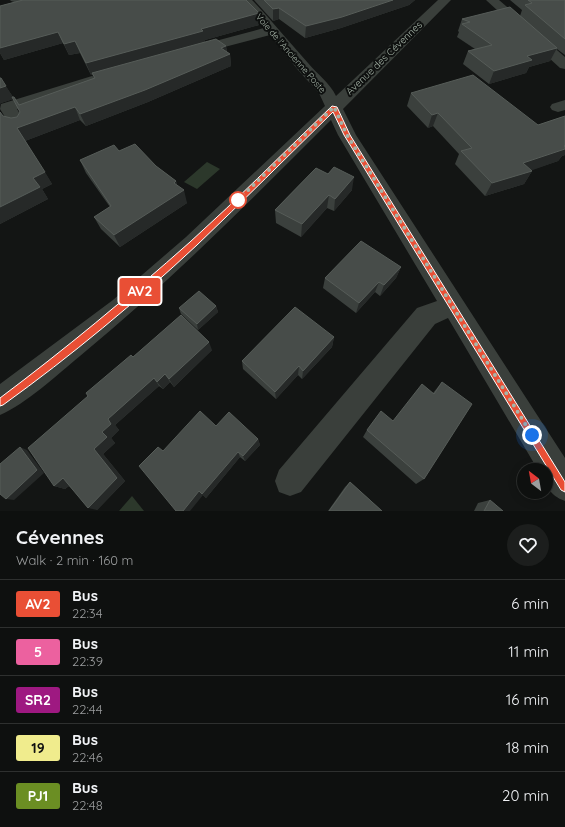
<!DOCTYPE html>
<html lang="en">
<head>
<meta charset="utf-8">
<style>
  :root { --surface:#0e100f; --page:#1c1e1d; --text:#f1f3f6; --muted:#9b9d9e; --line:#2e302f }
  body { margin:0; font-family:Quicksand,sans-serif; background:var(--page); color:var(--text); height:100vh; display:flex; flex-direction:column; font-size:15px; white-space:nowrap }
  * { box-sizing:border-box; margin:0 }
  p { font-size:13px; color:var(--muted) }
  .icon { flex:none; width:22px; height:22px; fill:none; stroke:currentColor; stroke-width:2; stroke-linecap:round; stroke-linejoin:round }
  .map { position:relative; height:511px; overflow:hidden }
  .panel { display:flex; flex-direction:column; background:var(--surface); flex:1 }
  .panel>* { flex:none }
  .badge { padding:0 8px; border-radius:3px; font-size:14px; line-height:26px }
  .needle { width:26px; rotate:329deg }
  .fabs { position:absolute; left:517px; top:463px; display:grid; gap:8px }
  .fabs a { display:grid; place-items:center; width:36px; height:36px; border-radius:50%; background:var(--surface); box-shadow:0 2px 10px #0003,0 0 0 1px var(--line); font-size:20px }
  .you { position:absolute; width:20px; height:20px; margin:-10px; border:3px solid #fff; border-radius:50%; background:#1a73e8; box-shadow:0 0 0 6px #1a73e833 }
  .map>.badge { position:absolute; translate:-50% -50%; box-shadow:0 0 0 2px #fff }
  .round { display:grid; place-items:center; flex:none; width:42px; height:42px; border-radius:21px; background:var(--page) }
  .head { display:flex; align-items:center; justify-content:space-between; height:68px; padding:0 16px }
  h1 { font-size:19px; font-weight:800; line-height:30px }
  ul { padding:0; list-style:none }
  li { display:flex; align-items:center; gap:12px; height:48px; padding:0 16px; border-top:1px solid var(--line) }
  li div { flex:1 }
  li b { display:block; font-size:15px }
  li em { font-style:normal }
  li .badge { min-width:44px; font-weight:700; text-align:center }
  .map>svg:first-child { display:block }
  .water { fill:#2c382b }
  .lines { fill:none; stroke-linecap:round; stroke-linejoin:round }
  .minor { fill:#3a3f3b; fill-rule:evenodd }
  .wall { fill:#3b403d }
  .shaded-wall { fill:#262928 }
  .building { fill:#474c49; stroke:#565c58 }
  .line { fill:#e94f35; stroke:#fff }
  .walk { stroke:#a6b4a8; stroke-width:4; stroke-dasharray:0 7.2 }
  .stop-dot { fill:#fff; stroke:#e94f35; stroke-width:2 }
  .labels { text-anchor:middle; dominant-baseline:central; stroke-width:4; stroke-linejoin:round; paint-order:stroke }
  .far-street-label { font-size:9px; fill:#a6b4a8; stroke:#0e100f }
  .street-label { font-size:10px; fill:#a6b4a8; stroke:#0e100f }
</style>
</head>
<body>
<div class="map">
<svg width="565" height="511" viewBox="0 0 565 511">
  <rect width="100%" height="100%" fill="#131514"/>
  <g class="water">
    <polygon points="207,162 220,169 197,189 184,182"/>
    <polygon points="132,496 144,511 119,511"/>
  </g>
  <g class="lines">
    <g class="minor">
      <path d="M239,0H252C271,20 289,42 308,63C317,74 330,83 336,96L438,0H451L343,109L356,135L565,458V501C549,495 546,487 546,470H538L448,318L435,324L301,492L290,496L279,492L275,481L279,470L417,308L437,301L338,135L331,120C249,202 170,282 80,356C58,374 26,404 0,415V384L113,300L186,237L325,106L319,93L298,70L270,35L194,55L189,54L187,51L189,48L264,28Z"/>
      <polygon points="486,0 499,0 565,57 565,69 560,68"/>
      <polygon points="92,76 97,78 100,81 97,84 17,109 26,124 24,128 18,129 12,128 0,109 1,104"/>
      <polygon points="565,100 565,110 558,112 552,110 550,107 552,104"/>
    </g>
  </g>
  <g class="wall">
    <polygon points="10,0 246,0 259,25 205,40 205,42 226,46 227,52 230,54 231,66 148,102 86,126 80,120 25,141 52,184 42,189 48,199 0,224 0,112 3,116 11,118 17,117 20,112 13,99 1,103 0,78 13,97 19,105 94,78 92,74 91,75 80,53 69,55 63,43 4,60 0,53 0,6 14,2 11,1"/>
    <polygon points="254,0 415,0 409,5 341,28 305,38 279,19 273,21"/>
    <polygon points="510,0 565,0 565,55 557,49 550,61 529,67 526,73 489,84 463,64 468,51 475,49 457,37 459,32 458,31 462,19 520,16 522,10"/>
    <polygon points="411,93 538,125 565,116 565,155 562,156 558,161 531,170 532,171 524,184 485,196 455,164 459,154 433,126 428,128 407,106"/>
    <polygon points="119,151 156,166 176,181 177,185 187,203 120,247 101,229 94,217 110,207 86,173 80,160"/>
    <polygon points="316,168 352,190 334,211 327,208 301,237 276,223 275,210"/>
    <polygon points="401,267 396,278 380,296 375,292 356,313 323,288 325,278"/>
    <polygon points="216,306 218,312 198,330 181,314 179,308"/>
    <polygon points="334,337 332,347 302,379 298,375 276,399 243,369 242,361"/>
    <polygon points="212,350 174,387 170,382 163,389 159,386 115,425 119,430 111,438 115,443 103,454 125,481 97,510 69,486 65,489 54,486 133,357"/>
    <polygon points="442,382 424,479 416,484 363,437 367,430 393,421 433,393"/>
    <polygon points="216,426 258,439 260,445 245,461 240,457 206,498 203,495 163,451"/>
    <polygon points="350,482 382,511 328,511 345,487"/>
    <polygon points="490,500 503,511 474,511 478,503"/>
  </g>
  <g class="shaded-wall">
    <polygon points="393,0 415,0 409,5 341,28 305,38 306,26"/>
    <polygon points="279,8 279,19 273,21 273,9"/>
    <polygon points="259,13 259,25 205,40 205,42 91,75 86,63 201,29"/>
    <polygon points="58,32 63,43 4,60 0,53 0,48"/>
    <polygon points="75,41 80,53 69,55 64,44"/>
    <polygon points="226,46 227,55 230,54 231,66 148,102 86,126 80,114"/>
    <polygon points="557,48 550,61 529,67 526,73 489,84 494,71 527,56"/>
    <polygon points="6,86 14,99 1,103 0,105 0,88"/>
    <polygon points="75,107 80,120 25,141 17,128"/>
    <polygon points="438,113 433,126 428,128 432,115"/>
    <polygon points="565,145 565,155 562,156 558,161 516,176 523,163"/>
    <polygon points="532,171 524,184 485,196 492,183"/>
    <polygon points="45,172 52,184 42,189 48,199 0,224 0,207 33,178"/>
    <polygon points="354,177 352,190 334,211 335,199"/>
    <polygon points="176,181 179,193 184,190 187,203 120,247 114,235"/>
    <polygon points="329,195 327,208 301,237 302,224"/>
    <polygon points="401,267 396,278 380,296 384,285"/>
    <polygon points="379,282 375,292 356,313 359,303"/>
    <polygon points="216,306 218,312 198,330 197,324"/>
    <polygon points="334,337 332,347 302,379 303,371"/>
    <polygon points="209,342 212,350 174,387 169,379"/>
    <polygon points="299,366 298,375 276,399 275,392"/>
    <polygon points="165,374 170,382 163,389 157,382"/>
    <polygon points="154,378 159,386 115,425 119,430 111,438 115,443 103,454 125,481 97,510 88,508 94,449 102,432 108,419"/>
    <polygon points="258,439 260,445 245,461 243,456"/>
    <polygon points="20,447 27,450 44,473 14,500 6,499"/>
    <polygon points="238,452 240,457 206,498 203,495 190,511 183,511 199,491"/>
    <polygon points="63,478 74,482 65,489 54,486"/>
  </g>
  <g class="building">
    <polygon points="23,0 246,0 259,13 201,29 203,31 86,63 75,41 64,44 58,32 0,48 0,6"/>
    <polygon points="264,0 393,0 342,17 306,26 279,8 273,9"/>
    <polygon points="528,0 565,0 565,39 525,5 532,3"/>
    <polygon points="510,7 557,48 527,56 532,60 494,71 468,51 492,45 462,24 470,22 462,19"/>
    <polygon points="216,39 226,46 221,48 230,54 145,90 80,114 75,107 17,128 45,172 33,178 40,187 0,207 0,112 3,116 11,118 17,117 20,112 12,97 14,97 19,105 95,78 92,73"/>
    <polygon points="473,75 538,125 565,116 565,145 564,146 565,147 565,149 523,163 532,171 492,183 461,151 472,148 438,113 432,115 411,93"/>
    <polygon points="0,78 1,78 6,86 0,88"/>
    <polygon points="135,144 156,166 176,181 174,183 184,190 114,235 94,217 111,206 80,160 114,145 119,151"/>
    <polygon points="334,167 354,177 335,199 329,195 302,224 275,210 316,168 328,174"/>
    <polygon points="361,241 401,267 384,285 379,282 359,303 325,278"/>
    <polygon points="199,291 216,306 197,324 179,308"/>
    <polygon points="295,307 334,337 303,371 299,366 275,392 242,361"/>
    <polygon points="181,315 209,342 169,379 165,374 157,382 154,378 108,419 111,424 102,432 107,437 94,449 117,478 88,508 63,478 54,486 28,448 88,396 86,393 131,355 133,357"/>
    <polygon points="442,382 472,404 424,479 367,430 381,411 393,421 422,384 434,394"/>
    <polygon points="200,411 216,426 229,412 258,439 243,456 238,452 202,494 199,491 183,511 176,511 139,466 158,447 163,451"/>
    <polygon points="20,447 37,470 6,499 0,494 0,464"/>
    <polygon points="350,482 382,511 329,511"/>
    <polygon points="490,500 503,511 484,511"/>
  </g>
  <path class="line" d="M332,106L337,107L350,135L565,482V492L561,490L344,135L333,112C288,156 243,201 197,245C136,302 71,356 3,405L0,406V398C64,350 128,297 190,242C239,198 285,151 332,106Z"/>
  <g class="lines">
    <polyline class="walk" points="238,200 334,107 347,135 532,435"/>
  </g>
  <circle class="stop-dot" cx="238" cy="200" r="8"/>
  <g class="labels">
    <g class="far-street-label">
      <text transform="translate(291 53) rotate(49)">Voie de l'Ancienne Poste</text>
    </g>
    <g class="street-label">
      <text transform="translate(384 58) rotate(-44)">Avenue des Cévennes</text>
    </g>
  </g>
</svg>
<div class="fabs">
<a><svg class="needle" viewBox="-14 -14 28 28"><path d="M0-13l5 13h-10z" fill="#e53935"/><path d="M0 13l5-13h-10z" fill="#9b9d9e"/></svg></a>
</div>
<div class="you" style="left:532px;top:435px"></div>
<b class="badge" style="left:140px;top:291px;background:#e94f35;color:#fff">AV2</b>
</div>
<section class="panel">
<div class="head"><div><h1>Cévennes</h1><p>Walk · 2 min · 160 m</p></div><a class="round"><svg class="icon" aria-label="heart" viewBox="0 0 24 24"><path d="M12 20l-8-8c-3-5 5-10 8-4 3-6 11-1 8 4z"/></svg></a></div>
<ul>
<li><span class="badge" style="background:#e94f35;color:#fff">AV2</span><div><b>Bus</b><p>22:34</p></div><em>6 min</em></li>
<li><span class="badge" style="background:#ec619f;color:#fff">5</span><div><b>Bus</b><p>22:39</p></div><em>11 min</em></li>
<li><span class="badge" style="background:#9e1981;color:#fff">SR2</span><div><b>Bus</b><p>22:44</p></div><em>16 min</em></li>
<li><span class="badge" style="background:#f0ec8d;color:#111">19</span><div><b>Bus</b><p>22:46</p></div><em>18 min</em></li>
<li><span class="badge" style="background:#6b8e23;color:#fff">PJ1</span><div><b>Bus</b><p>22:48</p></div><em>20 min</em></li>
</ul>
</section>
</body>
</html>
